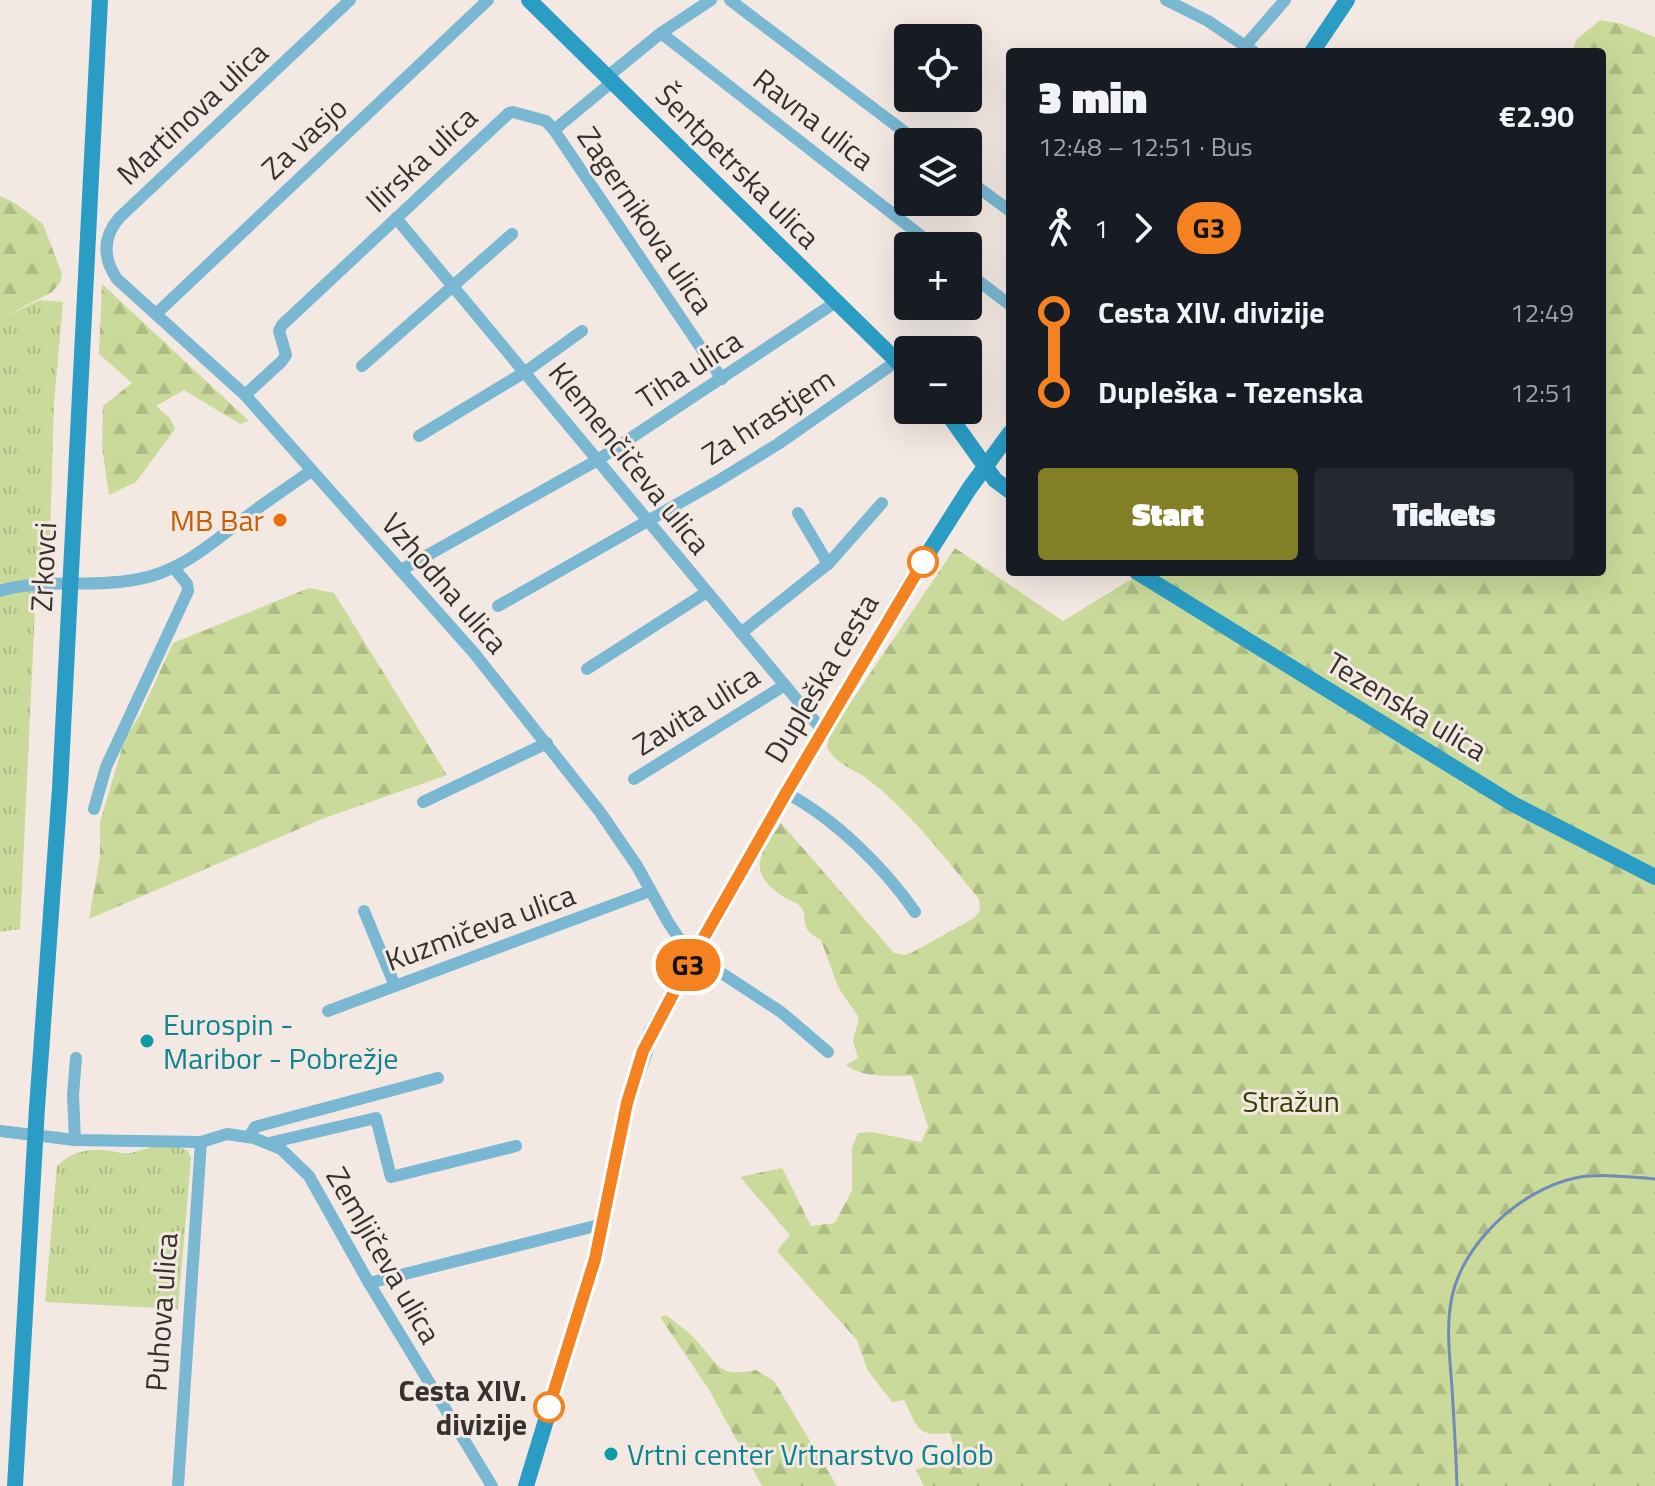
<!DOCTYPE html>
<html lang="en">
<head>
<meta charset="utf-8">
<style>
  :root { --surface:#171b24; --page:#242831; --text:#f1f3f6; --muted:#9ea1a6; --accent:#837f27 }
  body { margin:0; font-family:"Titillium Web",sans-serif; background:var(--page); color:var(--text); height:100vh; display:flex; flex-direction:column; font-size:30px; white-space:nowrap }
  * { box-sizing:border-box; margin:0 }
  p { font-size:26px; color:var(--muted) }
  .icon { flex:none; width:44px; height:44px; fill:none; stroke:currentColor; stroke-width:2; stroke-linecap:round; stroke-linejoin:round }
  .map { position:relative; flex:1; overflow:hidden }
  .sheet { position:absolute; left:1006px; top:48px; width:600px; height:528px; display:flex; flex-direction:column; background:var(--surface); border-radius:8px; box-shadow:0 8px 32px #0002 }
  .sheet>* { flex:none }
  .badge { padding:0 16px; border-radius:26px; font-size:28px; line-height:52px }
  .tools { position:absolute; left:894px; top:24px; display:grid; gap:16px }
  .tools a { display:grid; place-items:center; width:88px; height:88px; border-radius:8px; background:var(--surface); box-shadow:0 8px 32px #0002; font-size:40px }
  .map>.badge { position:absolute; translate:-50% -50%; box-shadow:0 0 0 4px #fff }
  .legs { display:flex; align-items:center; gap:12px; height:88px; padding:0 32px; font-size:26px }
  .legs p { margin-inline-start:auto }
  .overview { display:flex; align-items:center; justify-content:space-between; height:136px; padding:0 32px }
  h1 { font-size:44px; font-weight:800; line-height:60px }
  .button { display:flex; gap:16px; margin-top:auto; padding:16px 32px }
  .button a { flex:1; height:92px; border-radius:8px; background:var(--accent); color:#fff; font-size:32px; font-weight:800; line-height:92px; text-align:center }
  .button a+a { background:var(--page); color:var(--text) }
  ul { padding:0 32px; list-style:none }
  li { display:flex; align-items:center; gap:28px; height:80px; font-size:30px }
  li i { display:grid; place-items:center; width:12px; height:100%; margin:0 10px; background:currentColor }
  li i::after { content:''; width:20px; height:20px; margin:-10px; border:6px solid; border-radius:50%; background:var(--surface) }
  li p { margin-inline-start:auto }
  li:first-child i { background:linear-gradient(#0000 50%,currentColor 0) }
  li:last-child i { background:linear-gradient(currentColor 50%,#0000 0) }
  .map>svg:first-child { display:block }
  .grass { fill:url(#grass-tufts) }
  .forest { fill:url(#forest-firs) }
  .lines { fill:none; stroke-linecap:round; stroke-linejoin:round }
  .stream { stroke:#718bb9; stroke-width:3 }
  .street { stroke:#79b7d2; stroke-width:12 }
  .secondary { stroke:#2b9cc4; stroke-width:16 }
  .line-1-casing { stroke:#fff; stroke-width:18 }
  .line-1 { stroke:#f58220; stroke-width:12 }
  .food-dot { fill:#e8710a; stroke:#f4e9e2; stroke-width:3 }
  .stop-1-dot { fill:#fff; stroke:#f58220; stroke-width:4 }
  .culture-dot { fill:#0f9aa8; stroke:#f4e9e2; stroke-width:3 }
  .labels { text-anchor:middle; dominant-baseline:central; stroke-width:6; stroke-linejoin:round; paint-order:stroke }
  .street-label { font-size:30px; fill:#36322f; stroke:#f4e9e2 }
  .food-label { font-size:30px; fill:#c56008; stroke:#f4e9e2; text-anchor:end }
  .culture-label { font-size:30px; fill:#0d838f; stroke:#f4e9e2; text-anchor:start }
  .park-label { font-size:30px; fill:#354002; stroke:#f4e9e2 }
  .stop-label { font-size:30px; font-weight:bold; fill:#36322f; stroke:#f4e9e2; text-anchor:end }
</style>
</head>
<body>
<div class="map">
<svg width="1655" height="1486" viewBox="0 0 1655 1486">
  <defs>
    <pattern id="grass-tufts" width="24" height="20" patternUnits="userSpaceOnUse" patternTransform="scale(2)"><rect width="24" height="20" fill="#c9da9a"/><path d="M3 7l-1-3M5 7V3M7 7l1-3M15 17l-1-3M17 17v-4M19 17l1-3" fill="none" stroke="#adbc85"/></pattern>
    <pattern id="forest-firs" width="22" height="20" patternUnits="userSpaceOnUse" patternTransform="scale(2)"><rect width="22" height="20" fill="#c9da9a"/><path d="M5 1l3.5 6h-7zM16 11l3.5 6h-7z" fill="#adbc85"/></pattern>
  </defs>
  <rect width="100%" height="100%" fill="#f4e9e2"/>
  <g class="grass">
    <polygon points="40,300 63,302 54,403 50,537 37,567 20,929 0,932 0,319"/>
    <path d="M152,1147H180L188,1151L191,1158L178,1309L45,1302L57,1166C75,1148 97,1147 121,1153C130,1155 143,1149 152,1147Z"/>
  </g>
  <g class="forest">
    <path d="M1600,20L1622,24L1655,37V1486H924L916,1470L943,1458L957,1459L950,1433C916,1437 918,1428 904,1400L892,1402L868,1371L857,1340L777,1251L790,1235L740,1177L782,1168L811,1226L835,1223L852,1190V1148L858,1133L872,1132L921,1142L928,1127L912,1076C891,1075 864,1079 846,1065L858,1058L853,1041L859,1018L838,987L821,940C794,926 812,917 799,905C794,901 787,900 782,896C745,870 761,853 781,823L894,953L904,955L911,953L974,918L980,910L979,899C945,858 912,814 870,781C854,768 837,766 827,747L830,733L955,548L1063,621L1143,572H1602V52H1571L1577,39Z"/>
    <polygon points="0,196 15,203 43,224 62,274 60,283 52,292 0,319"/>
    <polygon points="102,284 249,421 240,424 184,390 156,406 170,418 175,429 136,482 109,495 102,447 103,406 132,383 99,354"/>
    <polygon points="309,588 334,593 447,775 322,819 89,919 100,856 100,822 125,738 141,713 173,643"/>
    <path d="M666,1315C676,1323 687,1330 695,1339C720,1365 715,1378 756,1370L774,1381L837,1486H762L708,1388L660,1317Z"/>
  </g>
  <g class="lines">
    <path class="stream" d="M1457,1486C1456,1453 1454,1421 1452,1388C1450,1359 1446,1330 1451,1302C1460,1245 1520,1190 1575,1178C1601,1173 1629,1177 1655,1179"/>
    <g class="street">
      <path d="M350,0L119,218C103,237 102,257 117,279L245,395L474,653L600,812L637,866L668,922L692,958L723,974L781,1012L828,1052"/>
      <polyline points="730,0 918,142"/>
      <polyline points="1166,0 1208,21 1254,52"/>
      <polyline points="661,33 934,246"/>
      <polyline points="1246,45 1285,0"/>
      <polyline points="554,130 606,87 613,72 661,33 711,0"/>
      <polyline points="968,180 1010,211"/>
      <polyline points="396,218 823,731"/>
      <polyline points="968,273 1010,305"/>
      <polyline points="156,314 488,0"/>
      <polyline points="362,366 512,234"/>
      <polyline points="245,395 281,362 286,355 279,331 282,325 509,113 513,112 546,121 554,130 722,379"/>
      <polyline points="419,436 525,372 582,331"/>
      <polyline points="798,513 828,564"/>
      <polyline points="401,570 596,461 836,302"/>
      <path d="M0,591C43,578 90,588 134,580C181,573 214,541 250,514C270,499 291,485 311,471"/>
      <polyline points="498,606 718,481 778,444 897,361"/>
      <polyline points="741,633 829,563 882,503"/>
      <polyline points="587,669 707,592"/>
      <polyline points="634,779 785,685"/>
      <path d="M786,793C834,818 884,867 915,912"/>
      <polyline points="423,802 547,743"/>
      <polyline points="94,809 106,767 188,591 187,584 174,568"/>
      <polyline points="364,911 395,986"/>
      <polyline points="328,1011 650,891"/>
      <polyline points="0,1131 75,1140 201,1142 227,1134 254,1138 281,1149 309,1176 369,1283 492,1486"/>
      <polyline points="249,1137 255,1127 438,1078"/>
      <polyline points="75,1140 73,1095 76,1058"/>
      <polyline points="269,1143 376,1118 391,1177 516,1146"/>
      <polyline points="369,1283 603,1224"/>
      <polyline points="178,1486 201,1142"/>
    </g>
    <g class="secondary">
      <polyline points="529,0 908,372"/>
      <polyline points="1312,52 1347,0"/>
      <polyline points="945,410 995,480 1010,491"/>
      <polyline points="1137,572 1513,804 1655,877"/>
      <polyline points="15,1486 37,1108 60,788 100,0"/>
      <polyline points="526,1486 595,1259 627,1103 651,1033 786,793 910,582 969,489 1010,433"/>
    </g>
  </g>
  <g class="lines">
    <g class="line-1-casing">
      <polyline id="line-1" points="549,1407 595,1259 627,1103 643,1051 692,958 786,793 923,562"/>
    </g>
    <use href="#line-1" class="line-1"/>
  </g>
  <circle class="food-dot" cx="280" cy="520" r="8"/>
  <g class="stop-1-dot">
    <circle cx="923" cy="562" r="14"/>
    <circle cx="549" cy="1407" r="14"/>
  </g>
  <g class="culture-dot">
    <circle cx="147" cy="1041" r="8"/>
    <circle cx="611" cy="1454" r="8"/>
  </g>
  <g class="labels">
    <g class="street-label">
      <text transform="translate(192 113) rotate(-43)">Martinova ulica</text>
      <text transform="translate(814 119) rotate(38)">Ravna ulica</text>
      <text transform="translate(304 138) rotate(-43)">Za vasjo</text>
      <text transform="translate(421 159) rotate(-43)">Ilirska ulica</text>
      <text transform="translate(738 166) rotate(45)">Šentpetrska ulica</text>
      <text transform="translate(646 220) rotate(56)">Zagernikova ulica</text>
      <text transform="translate(689 369) rotate(-33)">Tiha ulica</text>
      <text transform="translate(768 416) rotate(-33)">Za hrastjem</text>
      <text transform="translate(630 458) rotate(51)">Klemenčičeva ulica</text>
      <text transform="translate(43 567) rotate(-87)">Zrkovci</text>
      <text transform="translate(445 583) rotate(49)">Vzhodna ulica</text>
      <text transform="translate(821 678) rotate(-59)">Dupleška cesta</text>
      <text transform="translate(1407 706) rotate(31)">Tezenska ulica</text>
      <text transform="translate(696 710) rotate(-32)">Zavita ulica</text>
      <text transform="translate(480 927) rotate(-20)">Kuzmičeva ulica</text>
      <text transform="translate(384 1255) rotate(60)">Zemljičeva ulica</text>
      <text transform="translate(161 1312) rotate(-86)">Puhova ulica</text>
    </g>
    <g class="food-label">
      <text x="264" y="520">MB Bar</text>
    </g>
    <g class="culture-label">
      <text x="163" y="1024">Eurospin -<tspan x="163" dy="34">Maribor - Pobrežje</tspan></text>
      <text x="627" y="1454">Vrtni center Vrtnarstvo Golob</text>
    </g>
    <g class="park-label">
      <text x="1291" y="1101">Stražun</text>
    </g>
    <g class="stop-label">
      <text x="527" y="1390">Cesta XIV.<tspan x="527" dy="34">divizije</tspan></text>
    </g>
  </g>
</svg>
<div class="tools">
<a><svg class="icon" aria-label="locate" viewBox="0 0 24 24"><circle cx="12" cy="12" r="6"/><path d="M12 2v4M12 18v4M2 12h4M18 12h4"/></svg></a>
<a><svg class="icon" aria-label="layers" viewBox="0 0 24 24"><path d="M12 4l9 5-9 5-9-5zM3 14l9 5 9-5"/></svg></a>
<a>+</a>
<a>−</a>
</div>
<b class="badge" style="left:688px;top:965px;background:#f58220;color:#111">G3</b>
<section class="sheet">
<div class="overview"><div><h1>3 min</h1><p>12:48 – 12:51 · Bus</p></div><b>€2.90</b></div>
<div class="legs"><svg class="icon" aria-label="walk" viewBox="0 0 24 24"><circle cx="13" cy="4" r="2"/><path d="M13 8l-2 6 4 7M11 14l-3 7M7 12l3-4h3l4 4"/></svg>1<svg class="icon" aria-label="forward" viewBox="0 0 24 24"><path d="M9 5l7 7-7 7"/></svg><b class="badge" style="background:#f58220;color:#111">G3</b></div>
<ul>
<li><i style="color:#f58220"></i><b>Cesta XIV. divizije</b><p>12:49</p></li>
<li><i style="color:#f58220"></i><b>Dupleška - Tezenska</b><p>12:51</p></li>
</ul>
<div class="button"><a>Start</a><a>Tickets</a></div>
</section>
</div>
</body>
</html>
